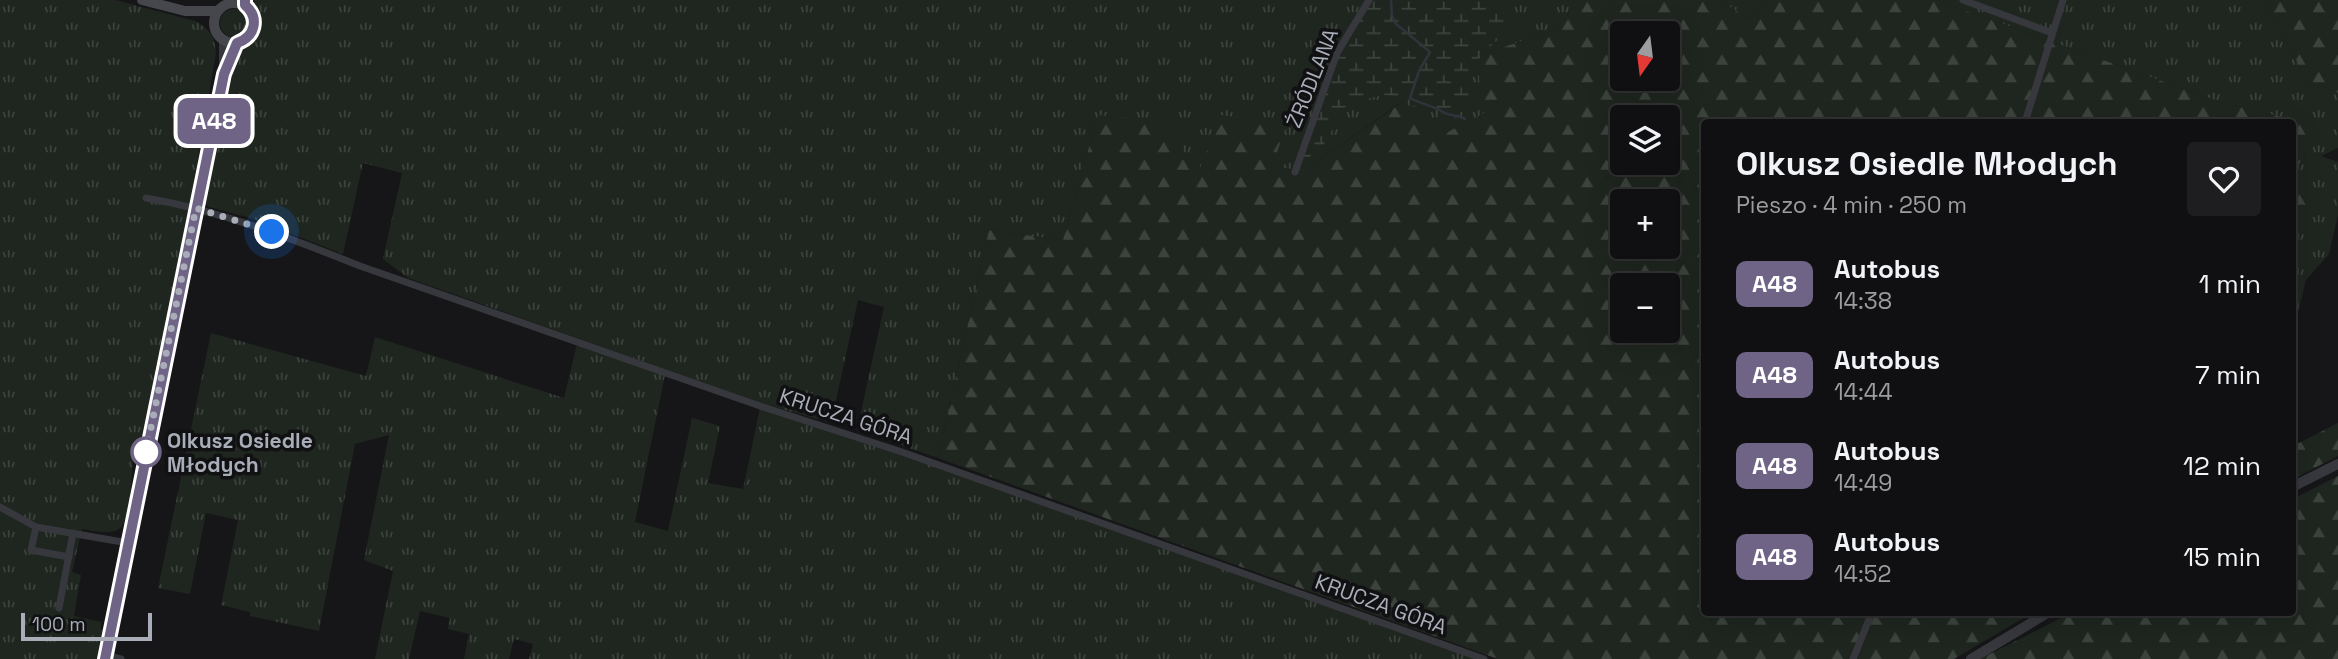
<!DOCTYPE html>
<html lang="pl">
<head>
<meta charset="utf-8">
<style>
  :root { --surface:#101012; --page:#1e1e20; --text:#f1f3f6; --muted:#9c9d9f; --line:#303032 }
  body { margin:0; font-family:"Space Grotesk",sans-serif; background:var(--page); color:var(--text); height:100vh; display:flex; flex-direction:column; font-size:26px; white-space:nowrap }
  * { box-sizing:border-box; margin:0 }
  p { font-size:23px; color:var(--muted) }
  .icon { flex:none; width:38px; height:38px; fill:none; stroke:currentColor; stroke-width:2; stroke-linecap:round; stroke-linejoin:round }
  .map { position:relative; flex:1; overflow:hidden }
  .drawer { position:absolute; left:1701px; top:119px; width:595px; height:497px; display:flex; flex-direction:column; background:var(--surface); border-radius:7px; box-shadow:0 7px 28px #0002,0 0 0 2px var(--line) }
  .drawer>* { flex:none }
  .badge { padding:0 14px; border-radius:10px; font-size:24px; line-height:46px }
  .needle { width:46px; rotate:194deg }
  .tools { position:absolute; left:1610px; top:21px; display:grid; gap:14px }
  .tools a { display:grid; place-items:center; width:70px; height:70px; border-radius:7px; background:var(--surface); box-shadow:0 7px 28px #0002,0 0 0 2px var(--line); font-size:35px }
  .scale { position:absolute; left:21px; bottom:18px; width:131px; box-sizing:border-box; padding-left:7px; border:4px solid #a8adb8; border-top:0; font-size:19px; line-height:24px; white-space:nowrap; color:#a8adb8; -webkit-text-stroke:5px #111113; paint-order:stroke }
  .you { position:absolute; width:35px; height:35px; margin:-18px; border:5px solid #fff; border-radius:50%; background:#1a73e8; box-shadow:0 0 0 10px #1a73e833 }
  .map>.badge { position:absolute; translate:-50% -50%; box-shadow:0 0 0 4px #fff }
  .round { display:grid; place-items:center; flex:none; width:74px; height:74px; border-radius:7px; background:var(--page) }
  .overview { display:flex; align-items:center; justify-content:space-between; height:119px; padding:0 35px }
  h1 { font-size:33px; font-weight:700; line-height:52px }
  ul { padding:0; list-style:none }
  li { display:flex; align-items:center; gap:21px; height:91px; padding:0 35px }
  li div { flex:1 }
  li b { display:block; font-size:26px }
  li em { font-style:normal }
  li .badge { min-width:77px; font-weight:700; text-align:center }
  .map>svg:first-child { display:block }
  .grass { fill:url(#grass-tufts) }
  .forest { fill:url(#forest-firs); fill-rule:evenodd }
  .wetland { fill:url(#wetland-marsh) }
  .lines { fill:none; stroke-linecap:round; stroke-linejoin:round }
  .stream { stroke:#2c353c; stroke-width:2.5 }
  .minor { stroke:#37383d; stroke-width:7 }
  .tertiary { stroke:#37383d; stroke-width:10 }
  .secondary { stroke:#45474d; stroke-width:10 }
  .line-casing { stroke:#fff; stroke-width:16 }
  .line { stroke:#6f6486; stroke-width:10 }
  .walk { stroke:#a8adb8; stroke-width:7; stroke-dasharray:0 12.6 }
  .stop-dot { fill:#fff; stroke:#6f6486; stroke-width:3.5 }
  .labels { text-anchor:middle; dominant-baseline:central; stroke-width:7; stroke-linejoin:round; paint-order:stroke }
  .street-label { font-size:21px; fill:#a8adb8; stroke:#111113 }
  .stop-label { font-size:21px; font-weight:bold; fill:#a8adb8; stroke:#111113; text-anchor:start }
</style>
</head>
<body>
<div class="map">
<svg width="2338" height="659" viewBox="0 0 2338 659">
  <defs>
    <pattern id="grass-tufts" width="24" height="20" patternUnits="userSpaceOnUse" patternTransform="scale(1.75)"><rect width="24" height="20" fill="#1e261f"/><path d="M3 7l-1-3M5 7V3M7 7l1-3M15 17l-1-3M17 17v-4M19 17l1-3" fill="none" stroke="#3c433d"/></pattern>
    <pattern id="forest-firs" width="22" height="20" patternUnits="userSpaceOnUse" patternTransform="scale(1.75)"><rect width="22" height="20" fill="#1e261f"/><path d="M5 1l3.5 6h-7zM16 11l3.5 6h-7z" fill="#3c433d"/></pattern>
    <pattern id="wetland-marsh" width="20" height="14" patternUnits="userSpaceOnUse" patternTransform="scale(1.75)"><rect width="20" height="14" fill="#1e261f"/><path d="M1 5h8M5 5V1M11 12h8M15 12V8" fill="none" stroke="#3c433d"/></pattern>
  </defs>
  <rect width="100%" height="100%" fill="#161618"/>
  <g class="grass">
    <path d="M0,0H115L195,21C210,29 215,37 216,53L185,236L148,416L140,440L135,446H132L131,453L134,454C130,471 134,526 115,531C105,534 92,530 82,529L72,572L81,575L74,616L101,622V629L104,631L99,659H0Z"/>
    <polygon points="254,0 1574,0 1562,28 1476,56 1485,113 1448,133 1400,103 1305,170 1271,168 1286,126 1198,174 1098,115 1063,240 989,230 938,458 857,430 884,307 858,300 831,423 764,404 408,278 383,259 402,173 363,163 343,254 251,218 209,207 205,204 205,183 237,57 255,39 259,32 261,21"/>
    <polygon points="1720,0 1772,0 1749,19"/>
    <polygon points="1936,0 2265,0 2307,81 2338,93 2338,148 2321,156 2338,162 2338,215 2329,254 2306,280 2293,332 2293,226 2311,205 2295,170 2323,127 2220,102"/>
    <circle cx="234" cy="23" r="14"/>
    <polygon points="211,333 366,376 375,337 564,398 577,344 665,375 635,522 668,531 692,418 720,426 708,483 743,489 760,408 947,469 1474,659 529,659 533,644 514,639 509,659 464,659 469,634 448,629 450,618 420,611 409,659 375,659 393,571 364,560 389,435 355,444 319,631 250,616 250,612 221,605 238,520 206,513 190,594 158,588"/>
  </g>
  <g class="forest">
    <path d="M1574,0H1720L1749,19L1772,0H1936L2220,102L2323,127L2295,170L2312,205L2293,226L2292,122H1704V612L2032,613L1954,659H1498L938,458L989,230L1063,240L1098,115L1164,121L1198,173L1222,115L1286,126L1272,167L1305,170L1401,103L1448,132L1484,113L1476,56L1562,28ZM1622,33H1668V79H1622ZM1622,117H1668V163H1622ZM1622,201H1668V247H1622ZM1622,285H1668V331H1622Z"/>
    <polygon points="2265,0 2338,0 2338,93 2307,81"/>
    <polygon points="2338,423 2338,456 2293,479 2293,446"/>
    <polygon points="2338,476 2338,659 1980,659 2071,613 2292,612 2293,499"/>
  </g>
  <path class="wetland" d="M1372,0H1481L1499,10L1516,15L1502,36L1482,54L1469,77L1475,99L1465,119L1458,118L1440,122L1436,121L1442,111L1431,104C1418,110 1399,105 1388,95C1369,96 1353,105 1335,111L1336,124L1307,172L1300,166L1339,55Z"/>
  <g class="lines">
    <path class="stream" d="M1391,0L1392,16L1396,24L1430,52L1419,71L1410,98C1421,104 1432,105 1443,112C1451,117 1458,114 1465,119"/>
    <g class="minor">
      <polyline points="1963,0 2052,33"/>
      <polyline points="2025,122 2063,0"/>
      <polyline points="1295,172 1337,53 1369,0"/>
      <path d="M146,198C221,211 290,238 360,266L763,407L902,452L1484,659"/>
      <polyline points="0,507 36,527 128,543"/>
      <polyline points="36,527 31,550 69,557"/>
      <polyline points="59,608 73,533"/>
      <polyline points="106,655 121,659"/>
      <polyline points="1853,659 1872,612"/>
    </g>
    <g class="tertiary">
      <polyline points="224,74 237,43"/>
      <polyline points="2292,487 2338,464"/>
      <polyline points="105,659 224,74 224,40"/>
      <polyline points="1971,659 2049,612"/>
    </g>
    <g class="secondary">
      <polyline points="142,0 185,11 218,11"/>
      <circle cx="234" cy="23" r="20"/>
    </g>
  </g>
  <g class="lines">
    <g class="line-casing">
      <path id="line" d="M105,659L224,74L237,43C255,37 260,18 245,5V0"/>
    </g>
    <use href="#line" class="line"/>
    <polyline class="walk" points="146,452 196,208 272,232"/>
  </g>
  <circle class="stop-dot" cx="146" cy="452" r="14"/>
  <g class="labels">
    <g class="street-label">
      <text transform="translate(1312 78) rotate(-68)">ŹRÓDLANA</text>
      <text transform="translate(846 416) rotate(18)">KRUCZA GÓRA</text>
      <text transform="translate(1381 604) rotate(20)">KRUCZA GÓRA</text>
    </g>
    <g class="stop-label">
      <text x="167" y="440">Olkusz Osiedle<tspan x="167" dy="24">Młodych</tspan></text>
    </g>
  </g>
</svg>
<div class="tools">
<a><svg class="needle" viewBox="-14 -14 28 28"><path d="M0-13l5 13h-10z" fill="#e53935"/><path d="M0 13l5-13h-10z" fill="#9c9d9f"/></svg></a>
<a><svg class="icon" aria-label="layers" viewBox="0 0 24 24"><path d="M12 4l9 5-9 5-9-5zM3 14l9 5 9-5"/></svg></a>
<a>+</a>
<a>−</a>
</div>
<div class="scale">100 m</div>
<div class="you" style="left:272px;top:232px"></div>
<b class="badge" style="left:214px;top:121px;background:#6f6486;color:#fff">A48</b>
<section class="drawer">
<div class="overview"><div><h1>Olkusz Osiedle Młodych</h1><p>Pieszo · 4 min · 250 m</p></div><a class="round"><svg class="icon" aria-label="heart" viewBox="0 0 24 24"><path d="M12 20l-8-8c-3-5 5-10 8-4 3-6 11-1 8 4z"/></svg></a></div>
<ul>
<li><span class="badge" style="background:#6f6486;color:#fff">A48</span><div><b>Autobus</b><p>14:38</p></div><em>1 min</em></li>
<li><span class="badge" style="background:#6f6486;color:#fff">A48</span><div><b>Autobus</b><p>14:44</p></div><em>7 min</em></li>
<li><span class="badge" style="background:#6f6486;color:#fff">A48</span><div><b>Autobus</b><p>14:49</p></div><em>12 min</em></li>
<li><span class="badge" style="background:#6f6486;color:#fff">A48</span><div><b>Autobus</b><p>14:52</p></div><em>15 min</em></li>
</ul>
</section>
</div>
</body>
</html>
